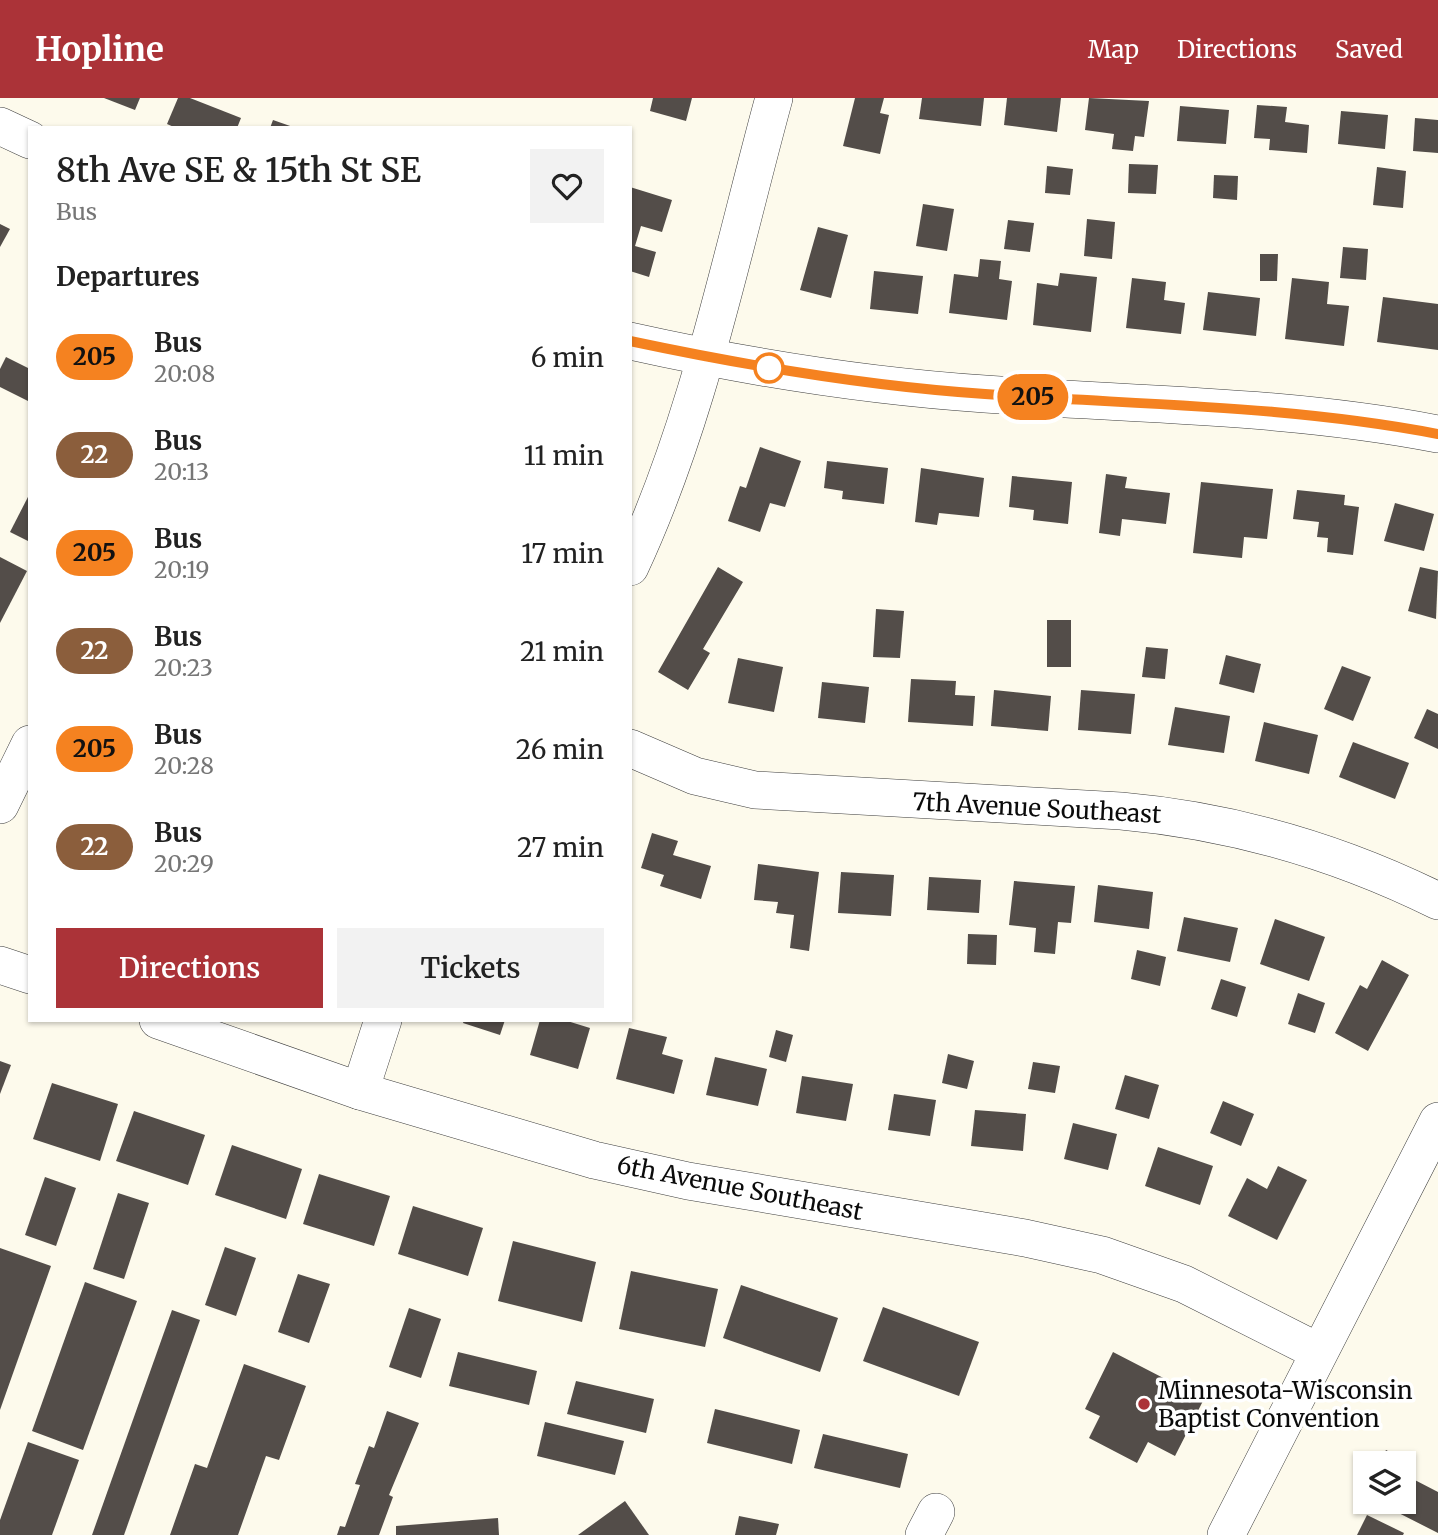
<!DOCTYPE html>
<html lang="en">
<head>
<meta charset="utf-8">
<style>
  :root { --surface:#fff; --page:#f2f2f2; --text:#222; --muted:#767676; --accent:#ab3338 }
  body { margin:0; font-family:Merriweather,serif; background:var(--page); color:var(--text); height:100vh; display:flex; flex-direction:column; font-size:26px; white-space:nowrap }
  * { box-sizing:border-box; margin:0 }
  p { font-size:23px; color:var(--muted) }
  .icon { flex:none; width:38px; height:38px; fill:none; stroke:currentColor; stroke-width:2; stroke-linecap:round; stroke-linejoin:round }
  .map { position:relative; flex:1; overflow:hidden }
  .drawer { position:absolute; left:28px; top:28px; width:604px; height:896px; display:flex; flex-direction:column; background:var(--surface); border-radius:0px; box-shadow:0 2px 5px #0004 }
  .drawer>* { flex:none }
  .badge { padding:0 14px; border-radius:23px; font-size:24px; line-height:46px }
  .tools { position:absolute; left:1353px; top:1353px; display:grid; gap:14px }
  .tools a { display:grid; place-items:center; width:63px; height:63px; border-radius:0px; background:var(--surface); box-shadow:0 2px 5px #0004; font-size:35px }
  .map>.badge { position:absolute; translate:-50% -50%; box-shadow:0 0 0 4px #fff }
  h2 { padding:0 28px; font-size:26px; line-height:63px }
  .round { display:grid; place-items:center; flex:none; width:74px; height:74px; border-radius:0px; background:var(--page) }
  .overview { display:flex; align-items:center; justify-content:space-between; height:119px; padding:0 28px }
  h1 { font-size:33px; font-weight:600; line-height:52px }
  .action { display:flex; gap:14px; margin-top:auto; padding:14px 28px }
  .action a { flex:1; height:80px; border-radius:0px; background:var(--accent); color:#fff; font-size:28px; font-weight:600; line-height:80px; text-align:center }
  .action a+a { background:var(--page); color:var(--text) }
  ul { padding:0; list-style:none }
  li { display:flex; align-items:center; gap:21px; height:98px; padding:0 28px }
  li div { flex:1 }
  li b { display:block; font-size:26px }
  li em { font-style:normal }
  li .badge { min-width:77px; font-weight:700; text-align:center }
  header { display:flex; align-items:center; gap:42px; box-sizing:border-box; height:98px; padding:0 35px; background:var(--accent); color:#fff }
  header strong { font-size:33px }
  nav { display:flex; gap:38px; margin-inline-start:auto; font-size:24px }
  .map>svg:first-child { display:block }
  .building { fill:#534d49 }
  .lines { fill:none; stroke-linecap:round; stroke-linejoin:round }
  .minor-casing { stroke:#3e3e3e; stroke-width:38 }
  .minor { stroke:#fff; stroke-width:37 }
  .line-casing { stroke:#fff; stroke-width:16 }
  .line { stroke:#f58220; stroke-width:10 }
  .stop-dot { fill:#fff; stroke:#f58220; stroke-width:3.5 }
  .poi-dot { fill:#ab3338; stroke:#fff; stroke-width:2.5 }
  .labels { text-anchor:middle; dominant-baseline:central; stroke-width:7; stroke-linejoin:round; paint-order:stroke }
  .street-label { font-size:24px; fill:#0b0b0b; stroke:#fff }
  .poi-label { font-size:24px; fill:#0b0b0b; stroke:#fff; text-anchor:start }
</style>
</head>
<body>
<header>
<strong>Hopline</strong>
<nav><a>Map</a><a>Directions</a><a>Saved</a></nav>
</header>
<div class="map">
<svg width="1438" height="1437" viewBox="0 0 1438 1437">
  <rect width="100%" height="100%" fill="#fdfaec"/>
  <g class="building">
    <polygon points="104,0 140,0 135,12"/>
    <polygon points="178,0 190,0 241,20 237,30 176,30 167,26"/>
    <polygon points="653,0 692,0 686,23 650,13"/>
    <polygon points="855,0 884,0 880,15 889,17 880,56 843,48"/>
    <polygon points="922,0 984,0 981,28 919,21"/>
    <polygon points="1007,0 1061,0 1057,34 1004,27"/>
    <polygon points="1089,0 1149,3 1144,39 1135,38 1133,53 1112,51 1114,36 1085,32"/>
    <polygon points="1257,7 1287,9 1285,24 1309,27 1307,55 1269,52 1270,41 1254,40"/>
    <polygon points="1180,8 1229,12 1226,46 1177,43"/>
    <polygon points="1341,13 1388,17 1385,51 1338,46"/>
    <polygon points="1415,20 1438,22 1438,55 1413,53"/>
    <polygon points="273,22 293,29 293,30 270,30"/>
    <polygon points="1129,66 1158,67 1156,96 1128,95"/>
    <polygon points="1047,68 1073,71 1070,97 1045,95"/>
    <polygon points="1377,69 1406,73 1403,110 1373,107"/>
    <polygon points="1214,77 1238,78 1237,102 1213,100"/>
    <polygon points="630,89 672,102 662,134 641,128 635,148 656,154 649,179 630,173"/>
    <polygon points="923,106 954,111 947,153 916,148"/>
    <polygon points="1087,121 1115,124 1112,161 1084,158"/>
    <polygon points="1008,122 1034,125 1030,154 1004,151"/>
    <polygon points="0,126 10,131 0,149"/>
    <polygon points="818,129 848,137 831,200 800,192"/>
    <polygon points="1343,149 1368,151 1366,182 1340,180"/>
    <polygon points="1260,156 1278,156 1277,183 1260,183"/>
    <polygon points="980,161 1001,163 999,181 1012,183 1007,222 949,215 954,176 978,179"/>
    <polygon points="874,173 923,178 918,216 870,211"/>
    <polygon points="1060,175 1097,179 1091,234 1033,227 1037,185 1058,188"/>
    <polygon points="1132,180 1166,184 1164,202 1185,205 1181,236 1126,230"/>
    <polygon points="1292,180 1329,184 1327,206 1349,208 1344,248 1285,241"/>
    <polygon points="1208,194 1260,200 1256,238 1203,232"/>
    <polygon points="1383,199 1438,206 1438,252 1377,244"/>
    <polygon points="6,259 30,271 30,304 0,289 0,271"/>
    <polygon points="760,349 801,363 785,409 770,405 760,434 728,423 740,388 746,390"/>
    <polygon points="827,363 888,370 884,406 842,401 843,393 824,390"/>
    <polygon points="921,370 984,380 979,419 939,415 937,427 915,424"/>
    <polygon points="1106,376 1127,379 1125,390 1170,395 1166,426 1122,421 1120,438 1099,435"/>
    <polygon points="1012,378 1072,384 1068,426 1033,422 1034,412 1009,409"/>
    <polygon points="1201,384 1273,391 1267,441 1244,439 1242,460 1193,455"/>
    <polygon points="1297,392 1345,397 1344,407 1359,409 1353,457 1327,454 1328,440 1317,439 1319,424 1293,421"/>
    <polygon points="30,395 30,444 10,434"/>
    <polygon points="1395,405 1434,416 1424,453 1384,443"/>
    <polygon points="0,459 27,473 0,525"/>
    <polygon points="718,469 743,484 703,551 710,555 688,592 658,574"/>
    <polygon points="1420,469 1438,473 1436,521 1408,513"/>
    <polygon points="876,511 904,513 900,560 873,559"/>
    <rect x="1047" y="522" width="24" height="47"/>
    <polygon points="1146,549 1168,551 1165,581 1142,579"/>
    <polygon points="1226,557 1261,566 1254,595 1219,586"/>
    <polygon points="738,560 783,569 774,614 728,605"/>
    <polygon points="1342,568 1371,579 1353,623 1324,611"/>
    <polygon points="911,581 956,583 955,597 975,598 973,628 908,624"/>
    <polygon points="822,584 869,589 865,625 818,620"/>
    <polygon points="994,592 1051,598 1048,633 991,628"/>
    <polygon points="1081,592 1135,596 1131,636 1078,632"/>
    <polygon points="1175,609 1230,618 1224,655 1168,647"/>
    <polygon points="1427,611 1438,616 1438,651 1414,640"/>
    <polygon points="1264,624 1318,637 1309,676 1255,663"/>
    <polygon points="1353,644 1409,665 1395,701 1339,679"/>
    <polygon points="652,735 678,743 673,757 711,768 701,801 660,788 664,777 641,770"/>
    <polygon points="758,766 819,774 809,853 790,850 794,817 776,815 778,804 754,802"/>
    <polygon points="841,774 894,777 891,818 838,815"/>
    <polygon points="929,779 981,782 979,815 927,812"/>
    <polygon points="1014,783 1075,788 1071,825 1058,824 1055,856 1034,854 1036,830 1009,827"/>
    <polygon points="1098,787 1153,794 1149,831 1094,824"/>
    <polygon points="1184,819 1238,830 1230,864 1177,853"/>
    <polygon points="1275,821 1325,839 1309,883 1260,866"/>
    <polygon points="968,836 997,837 996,867 967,866"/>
    <polygon points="1137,852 1166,859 1160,888 1131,881"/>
    <polygon points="1382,862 1409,877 1368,953 1335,935 1360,887 1367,891"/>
    <polygon points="1221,881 1246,889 1237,919 1211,911"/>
    <polygon points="1298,895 1325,905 1315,935 1288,926"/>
    <polygon points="464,922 505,922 500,937 463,925"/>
    <polygon points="540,922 564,922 590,930 578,971 530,957"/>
    <polygon points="629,930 667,939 662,956 683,962 674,996 616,981"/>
    <polygon points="776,932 793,937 786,964 769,959"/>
    <polygon points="948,956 974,963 967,991 942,985"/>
    <polygon points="715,959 767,971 758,1008 706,997"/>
    <polygon points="0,963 11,967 0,996"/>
    <polygon points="1033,964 1060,968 1055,995 1028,991"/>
    <polygon points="1125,977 1159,987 1149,1021 1115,1011"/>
    <polygon points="802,978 853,986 846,1023 796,1015"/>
    <polygon points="52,985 118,1006 100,1063 33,1041"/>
    <polygon points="894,996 936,1002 930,1038 888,1032"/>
    <polygon points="1223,1003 1254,1016 1241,1048 1210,1035"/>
    <polygon points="975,1012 1026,1016 1023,1053 971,1048"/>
    <polygon points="134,1013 205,1037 188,1087 116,1063"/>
    <polygon points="1073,1025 1117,1036 1108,1072 1064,1061"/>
    <polygon points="232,1047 302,1071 286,1121 215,1097"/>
    <polygon points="1158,1049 1213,1068 1200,1107 1145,1088"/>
    <polygon points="1278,1068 1307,1082 1277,1142 1228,1118 1247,1080 1267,1091"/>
    <polygon points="319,1076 390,1098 374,1148 303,1126"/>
    <polygon points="45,1079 76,1090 56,1148 25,1137"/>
    <polygon points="118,1095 149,1105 124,1181 93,1171"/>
    <polygon points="413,1108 483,1130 468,1178 398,1156"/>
    <polygon points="513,1143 596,1164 582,1224 498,1203"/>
    <polygon points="225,1149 256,1160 236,1218 205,1207"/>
    <polygon points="0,1150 51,1168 0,1312"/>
    <polygon points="631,1173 718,1191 705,1249 619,1231"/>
    <polygon points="298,1176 330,1186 309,1245 278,1234"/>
    <polygon points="85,1184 137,1203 83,1352 32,1333"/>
    <polygon points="741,1187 838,1220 820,1274 723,1240"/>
    <polygon points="883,1209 979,1244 959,1298 863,1263"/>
    <polygon points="409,1210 441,1221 421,1280 389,1269"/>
    <polygon points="172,1212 200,1222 124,1437 92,1437"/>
    <polygon points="458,1254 537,1273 529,1307 449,1288"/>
    <polygon points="1113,1254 1204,1301 1175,1358 1148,1344 1137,1365 1089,1340 1100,1318 1085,1311"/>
    <polygon points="244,1266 306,1288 279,1362 266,1358 238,1437 170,1437 195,1366 207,1370"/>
    <polygon points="576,1283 654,1301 646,1335 567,1316"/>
    <polygon points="715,1311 800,1332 792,1366 707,1345"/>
    <polygon points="387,1313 419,1325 389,1397 393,1399 379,1437 337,1437 340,1428 345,1429 360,1387 355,1386 369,1348 374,1350"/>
    <polygon points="545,1324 624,1343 615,1377 537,1358"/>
    <polygon points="823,1336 908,1356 900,1390 814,1370"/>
    <polygon points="28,1344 79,1362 52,1437 0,1437 0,1422"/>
    <polygon points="1386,1352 1415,1367 1409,1379 1438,1394 1438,1435 1377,1404 1404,1404 1404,1365 1379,1365"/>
    <polygon points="625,1403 649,1437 578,1437"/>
    <polygon points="1367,1417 1404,1435 1403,1437 1357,1437"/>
    <polygon points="739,1418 779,1426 776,1437 735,1437"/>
    <polygon points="498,1420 499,1437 396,1437 396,1428"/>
  </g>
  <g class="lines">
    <g class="minor-casing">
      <g id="minor">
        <polyline points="0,28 30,42"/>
        <path d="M630,243C747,269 865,288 985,296C1137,307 1288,307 1438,336"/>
        <path d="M630,469C699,321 731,157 774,0"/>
        <path d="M630,650L695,678L755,692L1121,713C1234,723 1337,753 1438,803"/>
        <polyline points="0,707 30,646"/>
        <polyline points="0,867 30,877"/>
        <polyline points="158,922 360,993 594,1062 688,1083 1025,1140 1102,1157 1184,1186 1319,1254"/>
        <polyline points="360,993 383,922"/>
        <polyline points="924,1437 936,1414"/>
        <polyline points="1226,1437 1438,1023"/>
      </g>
    </g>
    <use href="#minor" class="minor"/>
  </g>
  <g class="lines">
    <g class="line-casing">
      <path id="line" d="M630,243C748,268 865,288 985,296C1137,307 1288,307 1438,336"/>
    </g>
    <use href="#line" class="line"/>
  </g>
  <circle class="stop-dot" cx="769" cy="270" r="14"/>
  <circle class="poi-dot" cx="1144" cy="1306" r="7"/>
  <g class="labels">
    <g class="street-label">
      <text transform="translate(1037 710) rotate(3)">7th Avenue Southeast</text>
      <text transform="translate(740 1090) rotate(11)">6th Avenue Southeast</text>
    </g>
    <g class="poi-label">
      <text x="1158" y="1292">Minnesota-Wisconsin<tspan x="1158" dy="28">Baptist Convention</tspan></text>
    </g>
  </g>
</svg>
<div class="tools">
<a><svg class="icon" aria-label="layers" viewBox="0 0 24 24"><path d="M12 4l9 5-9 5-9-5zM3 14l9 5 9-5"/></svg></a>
</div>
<b class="badge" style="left:1033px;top:299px;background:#f58220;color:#111">205</b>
<section class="drawer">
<div class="overview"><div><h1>8th Ave SE &amp; 15th St SE</h1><p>Bus</p></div><a class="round"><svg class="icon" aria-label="heart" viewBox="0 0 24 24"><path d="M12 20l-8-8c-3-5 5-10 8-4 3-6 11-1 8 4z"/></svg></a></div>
<h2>Departures</h2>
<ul>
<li><span class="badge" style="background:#f58220;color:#111">205</span><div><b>Bus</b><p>20:08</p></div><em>6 min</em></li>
<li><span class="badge" style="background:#8b5e3c;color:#fff">22</span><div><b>Bus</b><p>20:13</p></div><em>11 min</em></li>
<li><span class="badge" style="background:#f58220;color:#111">205</span><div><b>Bus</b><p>20:19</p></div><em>17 min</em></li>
<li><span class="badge" style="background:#8b5e3c;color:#fff">22</span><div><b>Bus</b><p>20:23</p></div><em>21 min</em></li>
<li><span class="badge" style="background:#f58220;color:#111">205</span><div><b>Bus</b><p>20:28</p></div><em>26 min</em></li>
<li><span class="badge" style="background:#8b5e3c;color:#fff">22</span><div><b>Bus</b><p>20:29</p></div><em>27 min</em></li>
</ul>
<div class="action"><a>Directions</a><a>Tickets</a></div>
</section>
</div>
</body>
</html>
